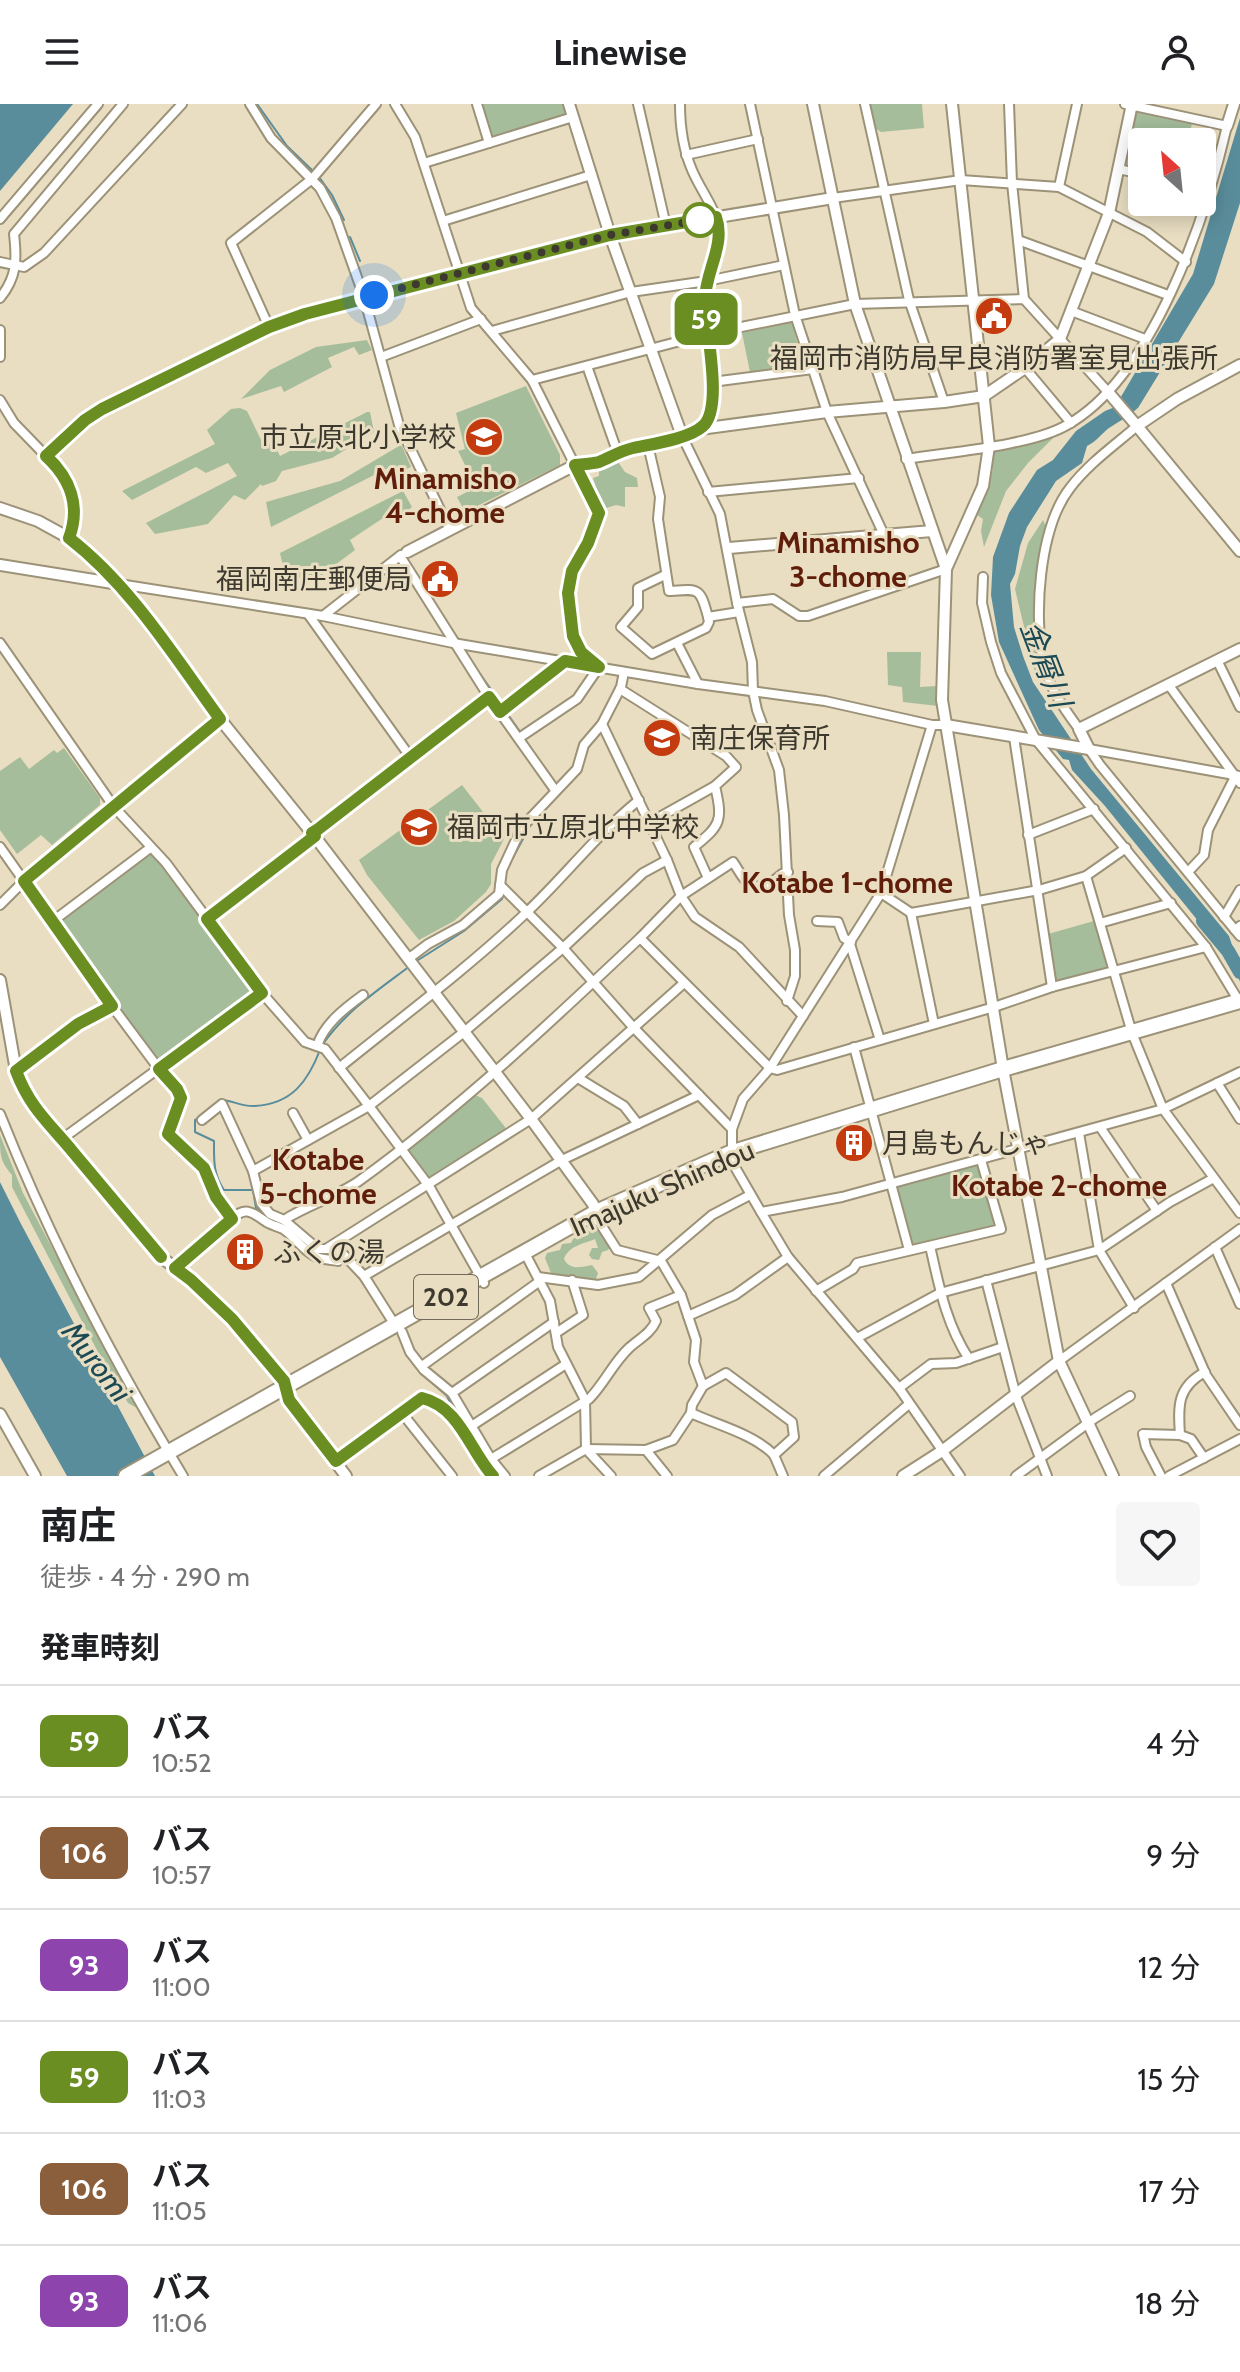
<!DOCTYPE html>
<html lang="ja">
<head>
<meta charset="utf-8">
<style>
  :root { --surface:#fff; --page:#f6f6f6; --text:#202124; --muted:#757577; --line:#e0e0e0 }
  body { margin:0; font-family:Cabin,"Noto Sans JP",sans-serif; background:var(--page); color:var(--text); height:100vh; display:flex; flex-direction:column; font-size:30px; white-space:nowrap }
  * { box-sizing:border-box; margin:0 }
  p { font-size:26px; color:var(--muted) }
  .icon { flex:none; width:44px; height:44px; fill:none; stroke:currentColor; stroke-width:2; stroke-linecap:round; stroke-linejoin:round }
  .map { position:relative; height:1372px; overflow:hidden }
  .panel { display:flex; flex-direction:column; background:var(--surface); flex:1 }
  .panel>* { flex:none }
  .badge { padding:0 16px; border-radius:12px; font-size:28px; line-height:52px }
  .needle { width:52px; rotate:333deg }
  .fabs { position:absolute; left:1128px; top:24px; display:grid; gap:16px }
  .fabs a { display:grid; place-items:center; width:88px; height:88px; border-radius:8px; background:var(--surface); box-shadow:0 4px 20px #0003; font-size:40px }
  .you { position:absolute; width:40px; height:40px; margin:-20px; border:6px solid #fff; border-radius:50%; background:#1a73e8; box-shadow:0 0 0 12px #1a73e833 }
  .map>.badge { position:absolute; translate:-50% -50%; box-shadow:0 0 0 4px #fff }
  h2 { padding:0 40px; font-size:30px; line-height:72px }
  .round { display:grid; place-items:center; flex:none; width:84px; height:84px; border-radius:8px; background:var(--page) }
  .summary { display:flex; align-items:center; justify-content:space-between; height:136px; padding:0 40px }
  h1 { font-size:38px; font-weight:700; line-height:60px }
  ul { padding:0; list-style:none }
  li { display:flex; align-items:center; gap:24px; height:112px; padding:0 40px; border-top:2px solid var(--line) }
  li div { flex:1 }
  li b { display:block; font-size:30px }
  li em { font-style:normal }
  li .badge { min-width:88px; font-weight:700; text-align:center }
  header { display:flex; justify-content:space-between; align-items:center; height:104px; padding:0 40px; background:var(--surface); font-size:36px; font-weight:700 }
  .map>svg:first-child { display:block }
  .green { fill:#a5bd9b }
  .water { fill:#5a8d9b }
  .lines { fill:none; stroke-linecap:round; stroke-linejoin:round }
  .stream { stroke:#5a8d9b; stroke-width:2 }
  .river { stroke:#5a8d9b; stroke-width:14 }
  .minor-casing { stroke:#9c9278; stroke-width:12 }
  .tertiary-casing { stroke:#9c9278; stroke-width:14 }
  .trunk-casing { stroke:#9c9278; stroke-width:18 }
  .minor { stroke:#fff; stroke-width:8 }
  .tertiary { stroke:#fff; stroke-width:10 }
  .trunk { stroke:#fff; stroke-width:14 }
  .line-casing { stroke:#fff; stroke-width:18 }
  .line { stroke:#6b8e23; stroke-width:12 }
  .walk { stroke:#3d392e; stroke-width:8; stroke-dasharray:0 14.4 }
  .stop-dot { fill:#fff; stroke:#6b8e23; stroke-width:4 }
  .labels { text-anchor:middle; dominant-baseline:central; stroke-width:6; stroke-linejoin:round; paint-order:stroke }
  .shield { fill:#e9dec2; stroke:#716a5a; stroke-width:2 }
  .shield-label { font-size:26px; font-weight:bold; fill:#3d392e }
  .poi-label { font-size:28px; fill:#3d392e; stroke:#e9dec2; text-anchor:start }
  .street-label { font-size:28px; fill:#3d392e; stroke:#e9dec2 }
  .neighbourhood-label { font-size:30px; font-weight:bold; fill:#5f1d0a; stroke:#e9dec2 }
  .water-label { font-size:30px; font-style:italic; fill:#1b4954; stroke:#e9dec2 }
</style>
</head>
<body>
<header><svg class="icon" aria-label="menu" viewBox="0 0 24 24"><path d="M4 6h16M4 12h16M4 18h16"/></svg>Linewise<svg class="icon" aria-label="person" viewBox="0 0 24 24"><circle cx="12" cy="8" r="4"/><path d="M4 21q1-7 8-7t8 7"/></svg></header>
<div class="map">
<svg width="1240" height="1372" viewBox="0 0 1240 1372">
  <rect width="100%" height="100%" fill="#e9dec2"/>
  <g class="green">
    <polygon points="481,0 565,0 567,8 565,12 496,33 492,32"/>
    <polygon points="870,0 922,0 924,24 881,28 875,24"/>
    <polygon points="1139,6 1192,19 1188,38 1142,38 1142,68 1125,63 1135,8"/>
    <polygon points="792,218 803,261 750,268 742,229"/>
    <polygon points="367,236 372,246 359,251 354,243 328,254 332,263 284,288 281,282 241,295 270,266 316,243"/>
    <polygon points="526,282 560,351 560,361 465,408 457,393 473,385 464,369 468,367 458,347 465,345 456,309"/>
    <polygon points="240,304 247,307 264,342 273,338 280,352 367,308 370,308 374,328 332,354 282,367 276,377 262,382 261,380 245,396 234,391 208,420 155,430 146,419 237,372 228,359 206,369 196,363 132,396 122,387 215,340 207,326 231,305"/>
    <polygon points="1059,328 1028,359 1006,387 984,443 981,427 983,415 977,411 992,370 994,348 997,344 1042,336"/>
    <polygon points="399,342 402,342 411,363 397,369 392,362 271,423 266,398 340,377"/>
    <polygon points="616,355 625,368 637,374 638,383 625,383 625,403 616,401 603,405 593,374 599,372 599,364"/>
    <polygon points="403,387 412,403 404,410 398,404 350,436 355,446 315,476 285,471 280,449"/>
    <polygon points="1043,416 1047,425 1036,485 1037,577 1015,485 1028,439"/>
    <polygon points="887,548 921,548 920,583 937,582 938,602 903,598 902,583 888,581"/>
    <polygon points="64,644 100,694 100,701 52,741 41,731 17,750 0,726 0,667 20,653 29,665 54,646 57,649"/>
    <polygon points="462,681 504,735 491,760 491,780 486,788 454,817 419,836 367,771 359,756"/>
    <polygon points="150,744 166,759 262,889 159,965 53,817"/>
    <polygon points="1094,817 1110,865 1056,880 1048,830"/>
    <polygon points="475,991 482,994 505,1023 505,1027 433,1075 427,1075 408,1049 408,1044"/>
    <path d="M0,1031L23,1089L137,1304L128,1299L99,1250L12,1083V1071C0,1057 0,1051 0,1031Z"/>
    <polygon points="980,1059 998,1123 911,1144 895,1082"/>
    <path d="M597,1123L601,1124L612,1141L608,1146L602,1148L599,1156L592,1155L589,1151L592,1144H598L595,1135C584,1140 569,1141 564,1155C570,1167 582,1163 592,1161L598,1169L596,1175L589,1177L551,1169L545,1154L547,1149L560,1146L562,1140L571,1139L573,1135Z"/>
  </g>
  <g class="water">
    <polygon points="0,0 73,0 0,87"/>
    <path d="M1240,14V99L1214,180L1138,304C1129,312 1120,317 1109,324C1101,330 1097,337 1087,342L1082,359L1056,377L1027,423L1020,442L1015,470L1010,480L1014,523L1023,552L1033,578L1091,665L1229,832L1240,865V878L1231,852L1219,832L1207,828L1105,702L1072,666L1069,656L1063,655L1039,626L999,538L991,491L993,453L1009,409L1037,366L1053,356L1076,327L1105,307L1115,303L1193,170Z"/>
    <polygon points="0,1078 20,1118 155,1372 67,1372 0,1253"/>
  </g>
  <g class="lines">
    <g class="stream">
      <polyline points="257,0 287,42 315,69"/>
      <polyline points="319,73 332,91 344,116"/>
      <polyline points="350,133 360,157"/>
      <polyline points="402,445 446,421"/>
      <polyline points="472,559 503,602"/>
      <polyline points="506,608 521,629"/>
      <polyline points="524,634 541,659"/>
      <polyline points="511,757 530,722 552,697"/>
      <polyline points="415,858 464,827 502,795 503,789"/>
      <path d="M323,940C346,907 378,886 410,862"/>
      <path d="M223,996C233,997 244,1003 255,1002C292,1000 308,977 320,946"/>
      <path d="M211,1004L195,1016V1028L214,1037C214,1056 213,1070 224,1086H253L256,1104L267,1113"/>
      <polyline points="321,1149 338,1152 347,1160"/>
      <polyline points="355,1167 387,1216"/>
      <polyline points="407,1250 417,1264"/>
      <polyline points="421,1269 447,1292 456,1310 472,1331"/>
      <polyline points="483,1350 499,1372"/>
    </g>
    <polyline class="river" points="1203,817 1228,847 1240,868"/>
    <g class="minor-casing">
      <g id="minor">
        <polyline points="250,0 271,34 320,84 336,114 364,193 399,321 450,426"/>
        <polyline points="395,0 415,33 471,204 532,276 599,409 588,439 572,467 568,489 573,532 581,548 599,563 577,595 519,634"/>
        <polyline points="477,0 489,39"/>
        <polyline points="638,0 666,122"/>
        <path d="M680,0C680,22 683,45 692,66C700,85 713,101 719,121C725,143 706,170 705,193C704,230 726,295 700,325"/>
        <polyline points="750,0 795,211 827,308 884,431"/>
        <polyline points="865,0 909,196 944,298"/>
        <polyline points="1009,0 1012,79 1024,195"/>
        <polyline points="686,51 758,35"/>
        <polyline points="424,59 573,13"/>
        <polyline points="1118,65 1142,70"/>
        <polyline points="1059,83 1077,0"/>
        <polyline points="833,94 961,76 1059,83 1147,128 1186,158"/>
        <polyline points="0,115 98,0"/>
        <polyline points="443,117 591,71"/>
        <polyline points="1018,136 1168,191"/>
        <polyline points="0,158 24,163 44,149 182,0"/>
        <path d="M0,194C17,173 17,156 14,130L123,0"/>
        <polyline points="1071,207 1145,235"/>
        <polyline points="269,223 231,139 312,75 376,0"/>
        <polyline points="0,226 0,253"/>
        <polyline points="492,227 631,188 707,177 784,161"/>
        <polyline points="381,253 481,215"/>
        <polyline points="587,262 617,347"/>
        <polyline points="1025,264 1071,319"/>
        <polyline points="532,276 707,230 855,200 1024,195 1108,288"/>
        <polyline points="712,278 813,265"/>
        <polyline points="0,296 14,319 46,352"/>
        <polyline points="682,332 720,410 737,499 752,558 753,587 757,606 779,666 784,711 789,811 795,846 795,872 787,897"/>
        <path d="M648,341L660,393L658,415L669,487C699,485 700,483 708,513L739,508"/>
        <path d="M906,355C949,348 1031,342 1067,321C1153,273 1206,113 1227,22L1125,0"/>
        <polyline points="708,388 859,374"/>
        <polyline points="400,452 489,593 555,686"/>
        <polyline points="665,471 638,484 638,503 621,523 652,550 706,524 709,518 708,513"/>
        <polyline points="983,473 982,499 991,538 1001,569 1036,636 1206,843 1240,899"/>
        <polyline points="119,480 323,512 453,539 698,580 825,597 932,621 946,621"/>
        <polyline points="737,499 773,495 799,512 808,512 946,465"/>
        <polyline points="308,510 411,654"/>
        <polyline points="323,512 401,451"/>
        <polyline points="0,539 114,703 166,759 262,889 305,938 325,945 369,1002 429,1082 484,1179"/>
        <polyline points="677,539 698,580"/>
        <polyline points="1217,556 1240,603"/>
        <polyline points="1168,580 1240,679"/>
        <path d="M620,585L726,652L736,663L715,682C723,717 721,721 694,743L708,774"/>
        <polyline points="500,608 565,557"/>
        <polyline points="602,620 667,756 681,792 695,813 739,843 803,912"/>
        <polyline points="932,621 881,789 770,964 743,995 732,1025 732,1058 761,1108 842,1093 1163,1005 1240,968"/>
        <path d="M1079,625C1065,606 1050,585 1044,561C1033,513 1039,424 1070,384C1088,360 1115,341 1137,322"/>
        <polyline points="1014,633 1052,883"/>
        <polyline points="1089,645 1100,661 1235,826"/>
        <polyline points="1089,645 1240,672"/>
        <polyline points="649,719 715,682"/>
        <polyline points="312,729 489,593"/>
        <polyline points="1028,731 1094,705"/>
        <polyline points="0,743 112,902 159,965 177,985 181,994 180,1001 168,1030 204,1064 216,1093 232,1115 175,1164"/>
        <path d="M788,768L782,770L766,783C745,784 744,774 733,758L681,792L640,834L770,964L777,966L994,903L1052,883L1206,843"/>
        <polyline points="1188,768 1204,751 1208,726 1234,675 1232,671"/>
        <polyline points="1086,772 1132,929 1163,1005 1240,1109"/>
        <polyline points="500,781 563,844 633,923 732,1025"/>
        <polyline points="881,789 911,809 1039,786 1086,772 1126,744"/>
        <polyline points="0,801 24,777 220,615"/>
        <polyline points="911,809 934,920"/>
        <polyline points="1224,813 1240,786"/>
        <polyline points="207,815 315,732"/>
        <polyline points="53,817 150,744"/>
        <polyline points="817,817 838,818 844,834 851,838"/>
        <polyline points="1100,819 1171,799"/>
        <polyline points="1240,822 1235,826 1240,832"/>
        <polyline points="850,840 880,936"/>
        <polyline points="408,855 428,840 463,821 499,790 502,766 522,723 577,665 584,641 602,620 621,583 624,568"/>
        <path d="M317,942C324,920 345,904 363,891"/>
        <polyline points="854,943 909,1146"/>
        <path d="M339,964C402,913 468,864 527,808C565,772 597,730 639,696"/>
        <polyline points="16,967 78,920 112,902"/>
        <polyline points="578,974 624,1002 638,1020"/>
        <polyline points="1217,979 1240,1015"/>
        <polyline points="293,1009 308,1036"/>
        <path d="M0,1010C50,1136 113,1256 183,1372"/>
        <path d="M202,1016L222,1000L253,1067L261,1099L270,1110L284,1116C307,1101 336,1093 359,1077C460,1004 550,919 640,834"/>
        <polyline points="1100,1023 1157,1107"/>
        <polyline points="1079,1029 1099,1146 1134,1204"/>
        <polyline points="62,1035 262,889"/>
        <polyline points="253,1067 369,1002 464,928 563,844 643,769 667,756"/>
        <polyline points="761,1108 788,1153 899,1284 960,1372"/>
        <path d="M232,1115C245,1102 252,1108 265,1117C270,1121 277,1122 283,1125C294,1132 301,1144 313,1151C320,1156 329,1155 338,1157"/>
        <polyline points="284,1116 318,1145 337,1145 344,1151 364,1172 395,1221"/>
        <polyline points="598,1116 617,1146 661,1157 681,1191 696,1236 694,1258 703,1282"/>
        <path d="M930,1142C939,1182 946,1220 969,1255"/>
        <polyline points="1215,1143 1240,1200"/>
        <polyline points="326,1145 531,1015 684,879"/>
        <polyline points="528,1155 550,1197 558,1243 585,1296 586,1345 611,1372"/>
        <polyline points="364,1172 562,1056 699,991"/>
        <polyline points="538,1173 598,1181 639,1173 712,1111 750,1091"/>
        <polyline points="986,1176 1016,1292 1047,1372"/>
        <polyline points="1166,1179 1206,1271 1240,1321"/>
        <polyline points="816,1187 853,1165 857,1159 1001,1125 981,1056"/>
        <polyline points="688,1212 735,1191 788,1153"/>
        <polyline points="402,1228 410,1248 424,1266 452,1289"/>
        <polyline points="556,1229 583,1211 572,1176"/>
        <polyline points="857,1234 940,1189 1099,1146 1170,1098 1212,1075"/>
        <polyline points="1059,1257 1240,1125"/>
        <polyline points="422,1262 540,1177"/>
        <polyline points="899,1284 931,1260 956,1259 1003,1243"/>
        <polyline points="402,1309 452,1372"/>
        <path d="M691,1309C717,1321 754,1330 774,1351"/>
        <polyline points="473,1321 566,1260"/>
        <polyline points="1180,1331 1191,1335 1204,1354"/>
        <polyline points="646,1346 667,1372"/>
        <path d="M491,1355L589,1295C604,1280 613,1259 629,1244C639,1235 651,1229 656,1217L649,1204L681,1191"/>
        <path d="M336,1357L422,1294C460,1303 470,1347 493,1372"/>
        <polyline points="505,1372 491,1355 452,1289 554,1218"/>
        <polyline points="539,1372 586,1345 646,1346 673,1336 691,1309 692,1301 703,1282 726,1269 792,1318 794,1333 774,1351 783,1372"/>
        <polyline points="824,1372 909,1300"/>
        <polyline points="1016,1372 1095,1314 1130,1292"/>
        <path d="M1161,1372L1146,1343L1143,1330L1180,1331C1178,1302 1177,1283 1205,1268"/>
        <polyline points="1169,1372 1240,1335"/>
      </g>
    </g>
    <g class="tertiary-casing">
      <g id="tertiary">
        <polyline points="569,0 610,131 682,332"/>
        <polyline points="813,0 855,200 946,465 942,596 1003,965 1059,1257 1113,1372"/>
        <polyline points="1227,22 1234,0"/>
        <polyline points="1240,261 1177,295 1137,322 1240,447"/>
        <polyline points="1108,288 1137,322"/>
        <polyline points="0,404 38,417 69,434 90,450 119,480 220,615 312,729 531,1015 593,1100 598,1116"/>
        <path d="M69,434C82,402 70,374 46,352L85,316L102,305L269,223L310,208L610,131L833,94"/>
        <polyline points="729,444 932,427"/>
        <polyline points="407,448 575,361 597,359 617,347 675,335 700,325 827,308 944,298 984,292 1025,264 1060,235 1109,109 1132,0"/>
        <polyline points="0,461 119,480"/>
        <polyline points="946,465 983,382 989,342 952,0"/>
        <polyline points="946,621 1089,645"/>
        <polyline points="1089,645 1079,625 1240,545"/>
        <polyline points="0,876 16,967 25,989 36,1007 117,1098 161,1153 191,1176 232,1215 284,1277 289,1296 346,1372"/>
        <polyline points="0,1310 35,1372"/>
        <polyline points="903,1372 942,1347 1059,1257"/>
      </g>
    </g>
    <g class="trunk-casing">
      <polyline id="trunk" points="126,1372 596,1108 730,1049 1003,965 1240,897"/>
    </g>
    <use href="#minor" class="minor"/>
    <use href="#tertiary" class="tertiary"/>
    <use href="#trunk" class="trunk"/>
  </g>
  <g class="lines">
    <g class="line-casing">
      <path id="line" d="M161,1153C132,1118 102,1083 73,1048C49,1019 30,1004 16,967L78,920L112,902L24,777L220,615C174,552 131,482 69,434C81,402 70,374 46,352L85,316L102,305L269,223L305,210L610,131L716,113C726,141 705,168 705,196C705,225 724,303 703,322C689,335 652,340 633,344C620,347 611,353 599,358C592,360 583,360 575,361L599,409L588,439L572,467L568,489L573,532L581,548L599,563L565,557L500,608L489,593L317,726L312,729L315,732L207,815L262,889L159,965L177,985L181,994L168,1030L204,1064L216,1093L232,1115L175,1164L191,1176L232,1215L284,1277L289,1296L336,1357L422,1294C460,1303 470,1347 493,1372"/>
    </g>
    <use href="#line" class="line"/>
    <polyline class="walk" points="374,191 610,131 700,116"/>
  </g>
  <defs>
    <g id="civic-disc" transform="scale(2)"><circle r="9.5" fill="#c33b0e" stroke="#e9dec2"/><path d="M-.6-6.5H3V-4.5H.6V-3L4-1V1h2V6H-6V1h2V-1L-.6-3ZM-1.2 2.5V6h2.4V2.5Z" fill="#fff"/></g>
    <g id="school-disc" transform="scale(2)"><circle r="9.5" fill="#c33b0e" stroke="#e9dec2"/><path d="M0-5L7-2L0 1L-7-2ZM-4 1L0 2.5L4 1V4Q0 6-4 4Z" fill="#fff"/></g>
    <g id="building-disc" transform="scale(2)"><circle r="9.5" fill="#c33b0e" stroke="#e9dec2"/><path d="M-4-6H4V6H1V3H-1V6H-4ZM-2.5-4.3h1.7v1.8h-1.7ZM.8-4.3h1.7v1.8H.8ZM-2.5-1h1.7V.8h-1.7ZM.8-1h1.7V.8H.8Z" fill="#fff"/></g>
  </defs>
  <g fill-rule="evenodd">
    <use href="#civic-disc" x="994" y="212"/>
    <use href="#school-disc" x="484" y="333"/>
    <use href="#civic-disc" x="440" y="475"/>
    <use href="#school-disc" x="662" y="634"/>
    <use href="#school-disc" x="419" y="723"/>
    <use href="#building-disc" x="854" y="1039"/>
    <use href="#building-disc" x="245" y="1148"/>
  </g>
  <circle class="stop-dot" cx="700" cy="116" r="16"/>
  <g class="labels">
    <rect class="shield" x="414" y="1171" width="64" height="44" rx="6"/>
    <g class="shield-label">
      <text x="446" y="1193">202</text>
    </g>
    <g class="poi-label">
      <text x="994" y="254" text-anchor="middle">福岡市消防局早良消防署室見出張所</text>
      <text x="456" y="333" text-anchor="end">市立原北小学校</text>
      <text x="412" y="475" text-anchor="end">福岡南庄郵便局</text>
      <text x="690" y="634">南庄保育所</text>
      <text x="447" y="723">福岡市立原北中学校</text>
      <text x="882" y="1039">月島もんじゃ</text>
      <text x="273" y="1148">ふくの湯</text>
    </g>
    <g class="street-label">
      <text transform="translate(662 1084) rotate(-24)">Imajuku Shindou</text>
    </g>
    <g class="neighbourhood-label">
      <text x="445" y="374">Minamisho<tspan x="445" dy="34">4-chome</tspan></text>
      <text x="848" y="438">Minamisho<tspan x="848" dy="34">3-chome</tspan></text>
      <text x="847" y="778">Kotabe 1-chome</text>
      <text x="318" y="1055">Kotabe<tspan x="318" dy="34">5-chome</tspan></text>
      <text x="1059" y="1081">Kotabe 2-chome</text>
    </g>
    <g class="water-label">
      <text transform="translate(1046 560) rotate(69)">金屑川</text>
      <text transform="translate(97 1258) rotate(52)">Muromi</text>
    </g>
  </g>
</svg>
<div class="fabs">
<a><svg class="needle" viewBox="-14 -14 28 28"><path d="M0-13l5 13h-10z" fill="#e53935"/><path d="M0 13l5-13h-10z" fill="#757577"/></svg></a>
</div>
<div class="you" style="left:374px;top:191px"></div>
<b class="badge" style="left:706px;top:215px;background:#6b8e23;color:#fff">59</b>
</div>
<section class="panel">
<div class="summary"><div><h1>南庄</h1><p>徒歩 · 4 分 · 290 m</p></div><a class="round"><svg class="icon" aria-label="heart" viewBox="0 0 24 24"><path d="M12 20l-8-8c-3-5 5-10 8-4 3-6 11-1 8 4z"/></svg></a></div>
<h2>発車時刻</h2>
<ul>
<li><span class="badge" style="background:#6b8e23;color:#fff">59</span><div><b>バス</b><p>10:52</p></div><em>4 分</em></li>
<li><span class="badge" style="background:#8b5e3c;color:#fff">106</span><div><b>バス</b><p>10:57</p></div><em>9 分</em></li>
<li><span class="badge" style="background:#8e44ad;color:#fff">93</span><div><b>バス</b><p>11:00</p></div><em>12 分</em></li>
<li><span class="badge" style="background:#6b8e23;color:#fff">59</span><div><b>バス</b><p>11:03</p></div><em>15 分</em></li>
<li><span class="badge" style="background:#8b5e3c;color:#fff">106</span><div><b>バス</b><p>11:05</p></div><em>17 分</em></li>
<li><span class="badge" style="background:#8e44ad;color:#fff">93</span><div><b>バス</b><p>11:06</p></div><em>18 分</em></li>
</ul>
</section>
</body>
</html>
